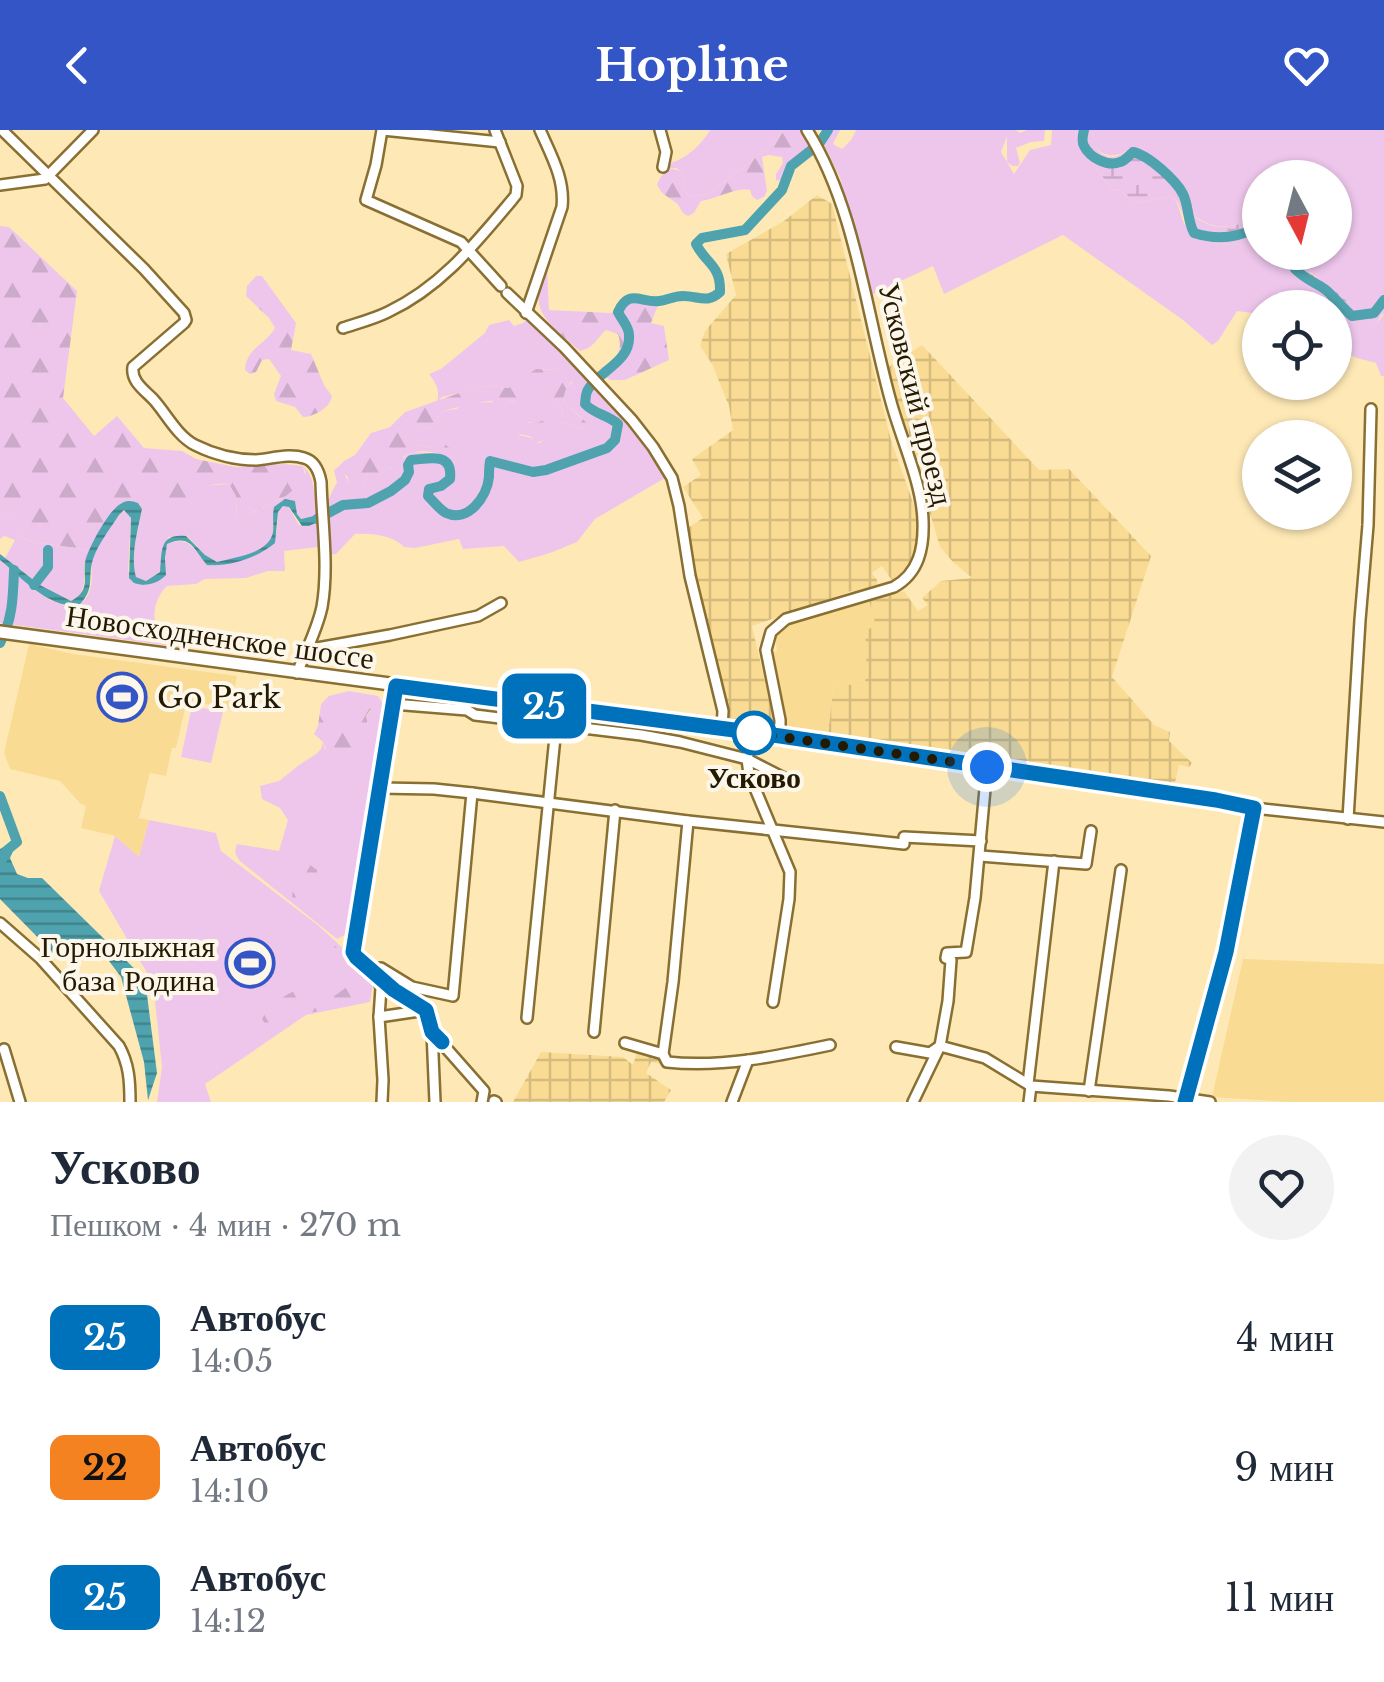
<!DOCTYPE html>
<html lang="ru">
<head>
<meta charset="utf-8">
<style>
  :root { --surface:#fff; --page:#f2f2f3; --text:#1f2937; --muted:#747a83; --accent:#3455c6 }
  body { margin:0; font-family:"Libre Baskerville",serif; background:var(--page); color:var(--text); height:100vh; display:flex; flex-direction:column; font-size:38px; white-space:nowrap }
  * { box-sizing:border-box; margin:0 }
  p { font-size:32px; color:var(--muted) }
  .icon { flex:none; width:55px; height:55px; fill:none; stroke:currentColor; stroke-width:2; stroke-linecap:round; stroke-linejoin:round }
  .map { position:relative; height:972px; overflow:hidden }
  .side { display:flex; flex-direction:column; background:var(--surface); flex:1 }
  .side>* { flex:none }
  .badge { padding:0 20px; border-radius:15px; font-size:35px; line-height:65px }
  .needle { width:65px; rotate:173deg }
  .buttons { position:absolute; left:1242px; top:30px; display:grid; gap:20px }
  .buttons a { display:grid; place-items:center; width:110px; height:110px; border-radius:50%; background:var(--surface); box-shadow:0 2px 8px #0004; font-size:50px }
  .you { position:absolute; width:50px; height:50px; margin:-25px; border:8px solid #fff; border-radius:50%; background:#1a73e8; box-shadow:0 0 0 15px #1a73e833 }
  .map>.badge { position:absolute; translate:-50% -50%; box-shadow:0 0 0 5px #fff }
  .round { display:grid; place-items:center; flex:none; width:105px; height:105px; border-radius:52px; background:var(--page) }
  .headline { display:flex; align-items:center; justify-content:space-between; height:170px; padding:0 50px }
  h1 { font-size:48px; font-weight:700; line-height:75px }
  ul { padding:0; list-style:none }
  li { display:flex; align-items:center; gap:30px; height:130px; padding:0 50px }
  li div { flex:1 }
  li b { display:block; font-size:38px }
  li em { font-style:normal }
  li .badge { min-width:110px; font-weight:700; text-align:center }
  header { display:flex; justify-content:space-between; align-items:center; height:130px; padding:0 50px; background:var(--accent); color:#fff; font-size:45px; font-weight:700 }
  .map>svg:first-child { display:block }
  .built { fill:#f9db93 }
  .industrial { fill:url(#industrial-grid) }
  .grass { fill:#eec6ec }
  .forest { fill:url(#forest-firs) }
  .wetland { fill:url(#wetland-marsh) }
  .water { fill:url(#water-rules) }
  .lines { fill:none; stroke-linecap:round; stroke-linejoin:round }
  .river { stroke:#4fa3ae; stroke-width:10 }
  .minor-casing { stroke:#897032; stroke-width:14 }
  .major-casing { stroke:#897032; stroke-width:16 }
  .minor { stroke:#fff; stroke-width:9 }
  .major { stroke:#fff; stroke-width:11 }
  .line-casing { stroke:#fff; stroke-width:22 }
  .line { stroke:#0072bc; stroke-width:15 }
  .walk { stroke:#241901; stroke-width:10; stroke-dasharray:0 18 }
  .stop-dot { fill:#fff; stroke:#0072bc; stroke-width:5 }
  .labels { text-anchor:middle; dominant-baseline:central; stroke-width:8; stroke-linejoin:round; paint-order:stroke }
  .street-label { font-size:30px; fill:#241901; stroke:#fdf7eb }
  .poi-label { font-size:30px; fill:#241901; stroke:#fdf7eb; text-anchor:start }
  .stop-label { font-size:30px; font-weight:bold; fill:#241901; stroke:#fdf7eb }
</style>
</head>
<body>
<header><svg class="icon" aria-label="back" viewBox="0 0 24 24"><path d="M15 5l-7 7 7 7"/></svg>Hopline<svg class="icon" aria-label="heart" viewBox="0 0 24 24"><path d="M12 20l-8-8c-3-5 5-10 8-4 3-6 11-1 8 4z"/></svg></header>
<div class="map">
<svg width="1384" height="972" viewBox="0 0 1384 972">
  <defs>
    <pattern id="industrial-grid" width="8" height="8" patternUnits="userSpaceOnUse" patternTransform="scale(2.5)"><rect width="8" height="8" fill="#f9db93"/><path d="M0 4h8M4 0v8" fill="none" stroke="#d5bb7d"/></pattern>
    <pattern id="forest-firs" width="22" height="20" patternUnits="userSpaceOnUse" patternTransform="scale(2.5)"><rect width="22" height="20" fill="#eec6ec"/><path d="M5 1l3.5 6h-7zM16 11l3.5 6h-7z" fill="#ccaac9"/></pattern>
    <pattern id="wetland-marsh" width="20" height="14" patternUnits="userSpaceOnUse" patternTransform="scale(2.5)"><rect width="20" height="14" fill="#eec6ec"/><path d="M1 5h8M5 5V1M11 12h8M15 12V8" fill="none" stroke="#ccaac9"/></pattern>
    <pattern id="water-rules" width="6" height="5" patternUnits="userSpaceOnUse" patternTransform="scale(2.5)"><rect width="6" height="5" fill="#4fa3ae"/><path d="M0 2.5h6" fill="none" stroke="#41848b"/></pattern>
  </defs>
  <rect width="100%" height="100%" fill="#fee9b6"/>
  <g class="built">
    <polygon points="869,470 877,497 868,519 865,521 868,537 864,556 834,553 828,604 787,597 776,558 771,523 777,521 775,506 791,492"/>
    <polygon points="29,514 73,524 237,546 230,579 187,570 176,618 172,618 166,646 150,643 139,688 149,690 139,728 115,706 81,698 86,676 81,674 60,651 10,639 4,623"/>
    <polygon points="1243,829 1384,834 1384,972 1287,972 1212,967"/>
  </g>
  <g class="industrial">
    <polygon points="817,65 832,74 891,310 917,384 916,428 905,445 893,452 882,436 872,443 877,450 878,456 853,464 851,461 846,463 752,496 774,590 767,593 730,590 691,434 685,400 703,388 683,357 701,345 692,329 733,300 729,276 712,234 700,216 705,201 736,165 726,124 784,91"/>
    <polygon points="922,215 1039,340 1069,339 1151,426 1112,547 1154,595 1170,602 1169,611 1192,633 1189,637 1179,635 1174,657 840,608 840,605 828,604 834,553 864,556 868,537 864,520 868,518 863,501 876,496 869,470 904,461 918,481 928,475 922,468 941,451 972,448 953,432 940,417 887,238"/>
    <polygon points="541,922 623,927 633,935 637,922 658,925 663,935 651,932 646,943 671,960 664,972 513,972"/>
  </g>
  <g class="grass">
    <path d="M710,0H783L773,14L714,60L708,64L689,67L685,61L682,42L676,38L668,39L671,33C687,28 702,14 710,0Z"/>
    <path d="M831,0H840L833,14L842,19L851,10L856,0H1016L1020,3L1027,0H1045L1044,11L1031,12L1016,18L1020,33L1018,36H1012L1007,32V6L1001,22L1014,44L1030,20L1051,15L1052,0H1075L1079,16L1112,59L1120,61L1137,73L1172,66C1181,75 1179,85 1185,95C1198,116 1240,119 1260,109V122L1294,123L1292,138L1295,143L1334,177L1260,178V184L1237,181L1218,211L1212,215L1183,190L1063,105L944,164L933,136L873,164L868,161L840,48L824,15Z"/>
    <path d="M1093,0H1384V163L1371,179L1358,181L1306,138L1305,132L1307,123L1335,122V85L1339,81L1340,70L1335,69V48H1260V93C1233,89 1227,107 1196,87C1180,41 1169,39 1126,21C1109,32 1089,21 1093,0Z"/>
    <polygon points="1335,178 1344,186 1374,197 1384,184 1384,246 1381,246 1376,233 1357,228 1335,218"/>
    <path d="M527,189C579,234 628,287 666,345L665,348L595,389L577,412L550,423L519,432L504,416L463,419L459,409L415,418L404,417C393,405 370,403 355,404L336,424L327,425C326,398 321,377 337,353L334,340L339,336L349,352L363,354L367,348L382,344L386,338L392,339C406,324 409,321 429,323C440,324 444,325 453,332L458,331L433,318L419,315V301L431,296L443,281L456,279L467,273L526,271L536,254L541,257L550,267L557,268L563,279L562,285L536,294L529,292L519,305L532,308L533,313H540L563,293L582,298V288L566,275L563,269L567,256L573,252L561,238L555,240L536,239L516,256L509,258L489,256L442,267L437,272C440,260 436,253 429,244L441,239L485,203L489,195L509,190L514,196L523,193Z"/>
    <path d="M303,336C318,349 312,368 318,385L301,389L297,384L295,371L274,377C272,386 274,394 273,402C269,425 235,428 217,432L205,425L187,406L168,407L160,442L146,451L136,447C130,425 138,401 142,380L138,373C164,385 180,375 199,356L229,354L236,366L237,390L286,366L306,343Z"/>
    <path d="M283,376H288L299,395L309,396L318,392V417L284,421L285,441H268L246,448L205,449L196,454L167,456C154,468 150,491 160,506L186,510V518L0,493V430C14,441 27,455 42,465C61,477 85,484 91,456C93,446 90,435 94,425C100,410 113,390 125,380L131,388L128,441L146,455C175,446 161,436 167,414C192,403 194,424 212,436L269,418L277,400L278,382Z"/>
    <path d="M0,381L18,387L19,406L28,411L89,420C88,424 85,432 84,436C84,452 87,462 71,471L40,455L5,428L15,410L4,406L0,409Z"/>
    <path d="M349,561L378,566L386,579L374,666L370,669L368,686L371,691L349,803L337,809L241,732C235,726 234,722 237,714L279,721L288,690L280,678L262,669L260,656L279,651L299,635L316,624L321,619L323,612L325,619L350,623L368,595L366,587L371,580L339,571H324L329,566Z"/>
    <polygon points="192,576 223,582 211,633 181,627"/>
    <polygon points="149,690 216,703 221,721 319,796 374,847 370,872 306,885 205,954 211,972 157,972 162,937 153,853 99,761 115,706 139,727"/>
  </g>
  <g class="forest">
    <path d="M783,0H801L809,16L806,22L800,23L783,51L776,50V44L783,33L782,27L769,25L762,27L767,61L764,67L757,70L752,66L750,60C735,57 717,69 701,71L694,83L688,86C679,82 682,77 675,72C667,66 662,65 657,55C662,42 669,35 682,42L685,61L689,67L708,64L714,60L773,14Z"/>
    <path d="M0,96L9,97L77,161L63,268L94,306L117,286L144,318L182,321L196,329L236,337L284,334L303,336L306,349L286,366L249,384L243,390H237L236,366L229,354C202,352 187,363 175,386L129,371L105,393L89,420L28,411L19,406L17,387L0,381Z"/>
    <path d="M547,133L549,180L611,183L633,170L659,173L651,193L664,196L669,230L625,250H611L602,245L601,238C615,230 624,222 618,204L606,200C597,208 594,218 580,221C546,190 526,182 547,133Z"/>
    <path d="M256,146H262L296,193L291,220L311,224L324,255L332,266C331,277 314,287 303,287L295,277L276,271L274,264L281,246L269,229L262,230L256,242L250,244L245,240C246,218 265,215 275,198L269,188L246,166L247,156Z"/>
    <path d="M561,238L575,241L577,247L567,256L563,269L566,275L587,293L582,298L563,293C554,301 546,312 533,314L532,307L512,302L523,293H536L562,285L563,279L557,268L544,269L540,263L541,257L536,255L526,271L519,274L514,271L507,272L503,277L497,276L492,271C475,272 460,277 443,281L431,296L419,301V315L433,318L446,315L457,325L459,331L453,332C439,321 419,317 403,327L404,334L399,338L386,339L382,344L384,351L378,354L367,348C361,357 357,362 346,358L349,352L347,346L341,343L339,336L344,331L355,325L371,303L390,297L405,282L462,262L489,256L509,258L536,239L555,240Z"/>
    <path d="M347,568L365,573L371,579L366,586L368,595L376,599L377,617L372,625L363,627L358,633C346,618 346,622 329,625L323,612L314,604L318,596L321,574L324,571Z"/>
    <path d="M291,729L299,732L298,738L303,737L306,732L317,740V747L310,752L311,755L319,760L324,775L321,778C316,779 298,774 292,771L293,756L277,744L276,741Z"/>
    <path d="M334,815L370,847L371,853L366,870L310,883L311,877L303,875C293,883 278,892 266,895L262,889C274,866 309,851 335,852L338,857L330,863V866L336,865L348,856L349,844L329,824V818Z"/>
  </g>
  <g class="wetland">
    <path d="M1075,0H1093C1091,13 1100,31 1117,26C1122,24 1127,21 1132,18L1151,24L1175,46L1187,61L1196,88C1227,107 1233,89 1260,93V109C1239,120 1216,112 1193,109C1185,97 1183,75 1172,66L1137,73L1120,61L1112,59L1079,16Z"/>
    <path d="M1294,123H1307L1305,132L1311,144L1323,150L1358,181L1371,179L1384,162V184L1381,185L1375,197C1342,191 1320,165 1295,143L1292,138Z"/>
  </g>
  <g class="water">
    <path d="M285,369L295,371L297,384L301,389L318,385V392L309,396H302L289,377L283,376L278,382L275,413C257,428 230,437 207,435C194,420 191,403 167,414L165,428L166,445C157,454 146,457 134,453L129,448L131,388L124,380L119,385C110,399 98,414 93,429C87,449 96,459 78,476C47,477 23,449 0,430V424L40,455L71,471C93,459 81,446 86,428C91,414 109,379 122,373C128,370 132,371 138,373L142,379C138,400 130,425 136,447L146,451L160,442C162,421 159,403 186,406L205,425L217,432C235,427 269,424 273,402C274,394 272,386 274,377Z"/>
    <path d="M12,713L15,717L10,728L17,744L28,748H42L145,849L157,943L148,970L144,932L121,847L100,819C84,821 75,831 59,829L0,769V719Z"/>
  </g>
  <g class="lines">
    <g class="river">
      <path d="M1084,0C1083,5 1081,11 1084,16C1090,28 1108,37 1120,32C1125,31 1129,26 1133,22C1148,25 1176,50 1183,64C1189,76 1187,90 1194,103C1216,110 1242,109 1260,94"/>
      <path d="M1298,122L1295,129V139C1306,150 1315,152 1326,160C1335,168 1343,178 1352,186L1374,183L1384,170"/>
      <path d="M317,389L343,375L368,373L391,361L405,350L409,342L408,335L411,330C429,329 453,321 450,349L441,356L429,359L428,366C433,371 440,380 446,383C468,393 487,367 489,347C489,342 489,337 490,331L533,342L546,340L607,318L615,310L618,294C608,285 594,284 585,274C586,268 585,263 589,258C601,240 631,231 629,205C629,196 621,189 618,182C629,158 641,173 659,171C667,170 674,166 683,166C699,166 707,174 720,162C721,135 706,134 696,114L702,108L745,100L782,60L791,36L819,14L828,0"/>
      <polyline points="34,455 48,437 48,420"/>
      <path d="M0,513C13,489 13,466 14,440"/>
      <polyline points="0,666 17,712 6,721 0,734"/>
    </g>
    <g class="minor-casing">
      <g id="minor">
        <path d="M2,0L144,139L184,183L186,190L184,193L133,237C131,251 143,259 153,269C166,283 177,306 195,315C213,324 236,330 256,330C271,329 289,323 304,328C315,331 319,341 321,352C322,392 329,437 322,477C317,500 306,521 297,543"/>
        <polyline points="382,0 376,35 366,70 461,112 501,156"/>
        <polyline points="383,0 500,12"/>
        <polyline points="660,0 666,22 663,37"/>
        <polyline points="0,55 45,49 93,0"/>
        <polyline points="507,163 564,217 632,290 653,317 672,348 679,376 690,446 723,581 722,598"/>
        <path d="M526,183L562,77C565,49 551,25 540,0"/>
        <path d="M343,198C358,193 374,189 388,182C441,157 475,114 512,70L516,65L517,56L495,0"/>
        <polyline points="306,520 390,505 478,486 501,473"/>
        <polyline points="396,556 353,822 377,846 426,880"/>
        <polyline points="393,574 467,580 475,585 641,605 680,612 747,629 786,649"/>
        <polyline points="753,602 747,629 749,644 790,742 789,769 773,872"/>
        <path d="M780,606V590L766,520L771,502L786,489L894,457C919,443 924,418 923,391C922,353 901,309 891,272C866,183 856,78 807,0"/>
        <polyline points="380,658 434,659 472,663 688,691 904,714 904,707 981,711"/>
        <polyline points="1254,678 1384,692"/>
        <polyline points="1348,689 1360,490 1368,395 1371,279"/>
        <path d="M688,691L673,852L663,924L667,932C721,938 778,926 830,915"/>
        <polyline points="980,726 1086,734 1091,701"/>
        <path d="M0,793L40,828L119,916C129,934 130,951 130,972"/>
        <polyline points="426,880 432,902 484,961 482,972"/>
        <polyline points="379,887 381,858 377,846 378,839 381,838 412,857 453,866 472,663"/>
        <polyline points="527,888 558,577"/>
        <polyline points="432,902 435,972"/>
        <polyline points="594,902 615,680"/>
        <polyline points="625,913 663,924"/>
        <polyline points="896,917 930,923 940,916 985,928 1031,956 1169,966 1210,972"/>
        <polyline points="4,919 20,972"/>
        <polyline points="1028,954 1054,731"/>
        <polyline points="1089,961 1121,740"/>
        <polyline points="494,971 496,972"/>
        <polyline points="382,972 383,950 379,887 426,880"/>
        <polyline points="732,972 748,930"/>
        <polyline points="913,972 940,916 948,871 951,830 946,828 947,823 966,822 975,768 987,637"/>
        <polyline points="1029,972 1031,956"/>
      </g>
    </g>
    <g class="major-casing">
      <polyline id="major" points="0,502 780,606 1216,670 1254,678 1226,822 1185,972"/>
    </g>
    <use href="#minor" class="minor"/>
    <use href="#major" class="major"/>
  </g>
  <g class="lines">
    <g class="line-casing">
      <polyline id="line" points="442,912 432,902 426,880 394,860 356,827 353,822 396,556 780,606 1216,670 1254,678 1226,822 1185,972"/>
    </g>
    <use href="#line" class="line"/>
    <polyline class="walk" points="754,603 987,637"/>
  </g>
  <defs>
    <g id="stadium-ring" transform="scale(2.5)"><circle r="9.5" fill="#fdf7eb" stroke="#3455c6" stroke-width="1.5"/><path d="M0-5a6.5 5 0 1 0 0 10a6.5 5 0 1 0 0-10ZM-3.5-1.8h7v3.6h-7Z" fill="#3455c6"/></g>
  </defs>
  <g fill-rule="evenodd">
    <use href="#stadium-ring" x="122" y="567"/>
    <use href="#stadium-ring" x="250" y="833"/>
  </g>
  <circle class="stop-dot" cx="754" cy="603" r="20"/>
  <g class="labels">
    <g class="street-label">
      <text transform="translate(916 264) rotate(76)">Усковский проезд</text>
      <text transform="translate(220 507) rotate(8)">Новосходненское шоссе</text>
    </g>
    <g class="poi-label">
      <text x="157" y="567">Go Park</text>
      <text x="215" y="816" text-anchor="end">Горнолыжная<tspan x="215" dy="34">база Родина</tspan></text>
    </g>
    <g class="stop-label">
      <text x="754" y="647">Усково</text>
    </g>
  </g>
</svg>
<div class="buttons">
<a><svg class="needle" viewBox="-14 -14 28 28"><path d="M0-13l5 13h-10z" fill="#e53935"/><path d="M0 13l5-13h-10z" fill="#747a83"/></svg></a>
<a><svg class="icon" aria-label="locate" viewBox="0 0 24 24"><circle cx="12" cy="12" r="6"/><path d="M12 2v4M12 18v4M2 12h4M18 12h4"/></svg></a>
<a><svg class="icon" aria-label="layers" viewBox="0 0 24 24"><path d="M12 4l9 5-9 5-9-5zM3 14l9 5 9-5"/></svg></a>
</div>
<div class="you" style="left:987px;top:637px"></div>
<b class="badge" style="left:544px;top:576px;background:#0072bc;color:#fff">25</b>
</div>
<section class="side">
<div class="headline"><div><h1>Усково</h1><p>Пешком · 4 мин · 270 m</p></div><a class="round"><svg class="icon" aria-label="heart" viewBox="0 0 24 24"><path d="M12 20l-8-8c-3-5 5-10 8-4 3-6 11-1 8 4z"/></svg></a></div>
<ul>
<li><span class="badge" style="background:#0072bc;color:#fff">25</span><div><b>Автобус</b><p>14:05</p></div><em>4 мин</em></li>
<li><span class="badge" style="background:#f58220;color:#111">22</span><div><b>Автобус</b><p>14:10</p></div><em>9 мин</em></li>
<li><span class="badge" style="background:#0072bc;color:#fff">25</span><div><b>Автобус</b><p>14:12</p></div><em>11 мин</em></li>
</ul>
</section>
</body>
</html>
